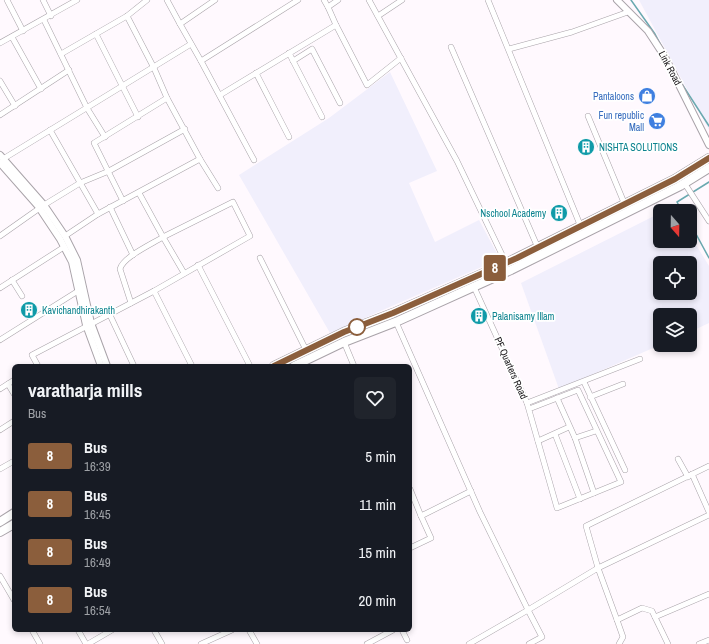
<!DOCTYPE html>
<html lang="en">
<head>
<meta charset="utf-8">
<style>
  :root { --surface:#171b24; --page:#20242c; --text:#f1f3f6; --muted:#9ea1a6 }
  body { margin:0; font-family:"Archivo Narrow",sans-serif; background:var(--page); color:var(--text); height:100vh; display:flex; flex-direction:column; font-size:15px; white-space:nowrap }
  * { box-sizing:border-box; margin:0 }
  p { font-size:13px; color:var(--muted) }
  .icon { flex:none; width:22px; height:22px; fill:none; stroke:currentColor; stroke-width:2; stroke-linecap:round; stroke-linejoin:round }
  .map { position:relative; flex:1; overflow:hidden }
  .panel { position:absolute; left:12px; top:364px; width:400px; height:268px; display:flex; flex-direction:column; background:var(--surface); border-radius:6px; box-shadow:0 2px 6px #0003 }
  .panel>* { flex:none }
  .badge { padding:0 8px; border-radius:3px; font-size:14px; line-height:26px }
  .needle { width:26px; rotate:160deg }
  .controls { position:absolute; left:653px; top:204px; display:grid; gap:8px }
  .controls a { display:grid; place-items:center; width:44px; height:44px; border-radius:6px; background:var(--surface); box-shadow:0 2px 6px #0003; font-size:20px }
  .map>.badge { position:absolute; translate:-50% -50%; box-shadow:0 0 0 2px #fff }
  .round { display:grid; place-items:center; flex:none; width:42px; height:42px; border-radius:6px; background:var(--page) }
  .summary { display:flex; align-items:center; justify-content:space-between; height:68px; padding:0 16px }
  h1 { font-size:19px; font-weight:800; line-height:30px }
  ul { padding:0; list-style:none }
  li { display:flex; align-items:center; gap:12px; height:48px; padding:0 16px }
  li div { flex:1 }
  li b { display:block; font-size:15px }
  li em { font-style:normal }
  li .badge { min-width:44px; font-weight:700; text-align:center }
  .map>svg:first-child { display:block }
  .industrial { fill:#f1effc; fill-rule:evenodd }
  .lines { fill:none; stroke-linecap:round; stroke-linejoin:round }
  .stream { stroke:#6aa9b0; stroke-width:1.5 }
  .minor-casing { stroke:#a9a3a9; stroke-width:6 }
  .tertiary-casing { stroke:#a9a3a9; stroke-width:8 }
  .primary-casing { stroke:#a9a3a9; stroke-width:10 }
  .minor { stroke:#fff; stroke-width:5 }
  .tertiary { stroke:#fff; stroke-width:6 }
  .primary { stroke:#fff; stroke-width:8 }
  .line-casing { stroke:#fff; stroke-width:9 }
  .line { stroke:#8b5e3c; stroke-width:6 }
  .stop-dot { fill:#fff; stroke:#8b5e3c; stroke-width:2 }
  .labels { text-anchor:middle; dominant-baseline:central; stroke-width:3.5; stroke-linejoin:round; paint-order:stroke }
  .street-label { font-size:10px; fill:#1a171a; stroke:#fff }
  .shop-label { font-size:10px; fill:#366cbe; stroke:#fff; text-anchor:end }
  .culture-label { font-size:10px; fill:#0d838f; stroke:#fff; text-anchor:start }
</style>
</head>
<body>
<div class="map">
<svg width="709" height="644" viewBox="0 0 709 644">
  <rect width="100%" height="100%" fill="#fff9fe"/>
  <g class="industrial">
    <polygon points="639,0 709,0 709,130"/>
    <polygon points="390,72 437,171 409,183 435,242 479,220 500,259 330,333 239,175 329,118"/>
    <path d="M660,213V241H690V235L709,266V323L690,332V315H660V345L559,389L521,283ZM660,263H690V293H660Z"/>
  </g>
  <g class="lines">
    <g class="stream">
      <polyline points="631,0 655,34 663,49"/>
      <polyline points="680,81 709,126"/>
      <polyline points="682,211 677,202 709,182"/>
      <polyline points="690,223 709,258"/>
    </g>
    <g class="minor-casing">
      <g id="minor">
        <polyline points="7,0 23,31"/>
        <polyline points="43,0 51,16"/>
        <polyline points="167,0 180,24 215,0"/>
        <polyline points="324,0 328,7 338,0"/>
        <polyline points="369,0 457,161 506,263"/>
        <polyline points="488,0 581,227"/>
        <polyline points="328,7 336,25"/>
        <polyline points="378,16 402,0"/>
        <polyline points="44,20 87,108 105,137"/>
        <polyline points="180,24 201,61 298,0"/>
        <polyline points="96,34 138,117"/>
        <polyline points="12,37 41,89"/>
        <polyline points="0,43 77,0"/>
        <polyline points="451,47 538,248"/>
        <polyline points="509,49 572,32 628,12"/>
        <polyline points="289,53 322,117"/>
        <polyline points="61,54 127,16 147,0"/>
        <polyline points="201,61 254,160"/>
        <polyline points="293,61 312,49 340,103"/>
        <polyline points="256,73 289,137"/>
        <polyline points="0,81 15,106"/>
        <polyline points="220,95 336,25 367,85 401,58"/>
        <polyline points="0,115 69,70"/>
        <polyline points="588,116 625,205"/>
        <polyline points="50,130 98,214"/>
        <polyline points="3,159 191,44"/>
        <polyline points="200,159 218,188"/>
        <polyline points="685,184 709,221"/>
        <polyline points="123,201 94,143 167,98"/>
        <polyline points="110,207 133,255"/>
        <polyline points="0,236 44,205 80,183 109,171 185,129"/>
        <polyline points="65,236 98,214 200,159 167,98 154,68 127,16"/>
        <polyline points="260,258 306,350"/>
        <polyline points="198,265 250,366"/>
        <polyline points="12,280 22,296"/>
        <polyline points="474,287 527,403 640,359"/>
        <polyline points="0,288 64,247"/>
        <polyline points="154,291 192,366"/>
        <path d="M131,303L120,269C123,257 152,244 163,237L184,273"/>
        <polyline points="109,313 134,366"/>
        <polyline points="396,322 480,512 528,610 598,568 617,620 642,608 652,611 668,644"/>
        <polyline points="0,340 78,291"/>
        <polyline points="344,342 354,366"/>
        <polyline points="38,366 32,355 154,291 250,236 233,202 163,237 139,193"/>
        <polyline points="584,382 625,470"/>
        <polyline points="8,384 14,394"/>
        <polyline points="0,389 14,380"/>
        <polyline points="590,397 623,384"/>
        <polyline points="557,398 575,438 594,493"/>
        <polyline points="527,403 557,508 621,482 578,390 529,409"/>
        <polyline points="0,430 14,421"/>
        <polyline points="555,434 580,499"/>
        <polyline points="575,438 596,431"/>
        <polyline points="538,441 569,427"/>
        <polyline points="678,459 688,477"/>
        <polyline points="709,466 586,526 598,568 709,515"/>
        <polyline points="0,469 14,461"/>
        <polyline points="692,474 709,512"/>
        <polyline points="410,489 421,516 471,491"/>
        <polyline points="410,548 431,538 421,516"/>
        <polyline points="0,576 14,600"/>
        <polyline points="655,617 709,594"/>
        <polyline points="617,620 623,637 619,644"/>
        <polyline points="32,630 40,644"/>
        <polyline points="78,630 86,644"/>
        <polyline points="154,630 162,644"/>
        <polyline points="249,630 257,644"/>
        <polyline points="402,630 407,640"/>
        <polyline points="88,644 112,630"/>
        <polyline points="201,644 232,630"/>
        <polyline points="367,644 393,630"/>
        <polyline points="469,644 528,610 542,637 529,644"/>
        <polyline points="699,644 709,640"/>
      </g>
    </g>
    <g class="tertiary-casing">
      <g id="tertiary">
        <polyline points="617,0 648,31 665,57 709,145"/>
        <polyline points="0,155 44,205 65,236 77,260 91,323 107,366"/>
        <polyline points="0,163 38,206 60,239 72,262 86,325 101,366"/>
      </g>
    </g>
    <g class="primary-casing">
      <g id="primary">
        <polyline points="274,366 344,332 393,313 506,263 675,179 709,158"/>
        <polyline points="294,366 344,342 398,321 511,270 680,186 709,168"/>
        <polyline points="0,522 14,513"/>
        <polyline points="0,532 14,524"/>
      </g>
    </g>
    <use href="#minor" class="minor"/>
    <use href="#tertiary" class="tertiary"/>
    <use href="#primary" class="primary"/>
  </g>
  <g class="lines">
    <g class="line-casing">
      <polyline id="line" points="274,366 344,332 393,313 517,258 675,179 709,158"/>
    </g>
    <use href="#line" class="line"/>
  </g>
  <defs>
    <g id="shop-disc" transform="scale(0.9)"><circle r="9.5" fill="#3f7fe0" stroke="#fff"/><path d="M-5-2.5h2.3a2.7 3.5 0 0 1 5.4 0H5L5.5 6h-11ZM-1.5-2.5h3a1.5 2.3 0 0 0-3 0Z" fill="#fff"/></g>
    <g id="supermarket-disc" transform="scale(0.9)"><circle r="9.5" fill="#3f7fe0" stroke="#fff"/><path d="M-6-5.5h2.5l.6 2H6L4.5 2H-2.5L-4.4-4H-6ZM-1.5 3.2a1.3 1.3 0 1 0 .1 0ZM3 3.2a1.3 1.3 0 1 0 .1 0Z" fill="#fff"/></g>
    <g id="building-disc" transform="scale(0.9)"><circle r="9.5" fill="#0f9aa8" stroke="#fff"/><path d="M-4-6H4V6H1V3H-1V6H-4ZM-2.5-4.3h1.7v1.8h-1.7ZM.8-4.3h1.7v1.8H.8ZM-2.5-1h1.7V.8h-1.7ZM.8-1h1.7V.8H.8Z" fill="#fff"/></g>
  </defs>
  <g fill-rule="evenodd">
    <use href="#shop-disc" x="647" y="96"/>
    <use href="#supermarket-disc" x="657" y="121"/>
    <use href="#building-disc" x="586" y="147"/>
    <use href="#building-disc" x="559" y="213"/>
    <use href="#building-disc" x="29" y="310"/>
    <use href="#building-disc" x="479" y="316"/>
  </g>
  <circle class="stop-dot" cx="357" cy="327" r="8"/>
  <g class="labels">
    <g class="street-label">
      <text transform="translate(670 68) rotate(62)">Link Road</text>
      <text transform="translate(511 368) rotate(66)">PF Quarters Road</text>
    </g>
    <g class="shop-label">
      <text x="634" y="96">Pantaloons</text>
      <text x="644" y="115">Fun republic<tspan x="644" dy="12">Mall</tspan></text>
    </g>
    <g class="culture-label">
      <text x="599" y="147">NISHTA SOLUTIONS</text>
      <text x="546" y="213" text-anchor="end">Nschool Academy</text>
      <text x="42" y="310">Kavichandhirakanth</text>
      <text x="492" y="316">Palanisamy Illam</text>
    </g>
  </g>
</svg>
<div class="controls">
<a><svg class="needle" viewBox="-14 -14 28 28"><path d="M0-13l5 13h-10z" fill="#e53935"/><path d="M0 13l5-13h-10z" fill="#9ea1a6"/></svg></a>
<a><svg class="icon" aria-label="locate" viewBox="0 0 24 24"><circle cx="12" cy="12" r="6"/><path d="M12 2v4M12 18v4M2 12h4M18 12h4"/></svg></a>
<a><svg class="icon" aria-label="layers" viewBox="0 0 24 24"><path d="M12 4l9 5-9 5-9-5zM3 14l9 5 9-5"/></svg></a>
</div>
<b class="badge" style="left:495px;top:268px;background:#8b5e3c;color:#fff">8</b>
<section class="panel">
<div class="summary"><div><h1>varatharja mills</h1><p>Bus</p></div><a class="round"><svg class="icon" aria-label="heart" viewBox="0 0 24 24"><path d="M12 20l-8-8c-3-5 5-10 8-4 3-6 11-1 8 4z"/></svg></a></div>
<ul>
<li><span class="badge" style="background:#8b5e3c;color:#fff">8</span><div><b>Bus</b><p>16:39</p></div><em>5 min</em></li>
<li><span class="badge" style="background:#8b5e3c;color:#fff">8</span><div><b>Bus</b><p>16:45</p></div><em>11 min</em></li>
<li><span class="badge" style="background:#8b5e3c;color:#fff">8</span><div><b>Bus</b><p>16:49</p></div><em>15 min</em></li>
<li><span class="badge" style="background:#8b5e3c;color:#fff">8</span><div><b>Bus</b><p>16:54</p></div><em>20 min</em></li>
</ul>
</section>
</div>
</body>
</html>
